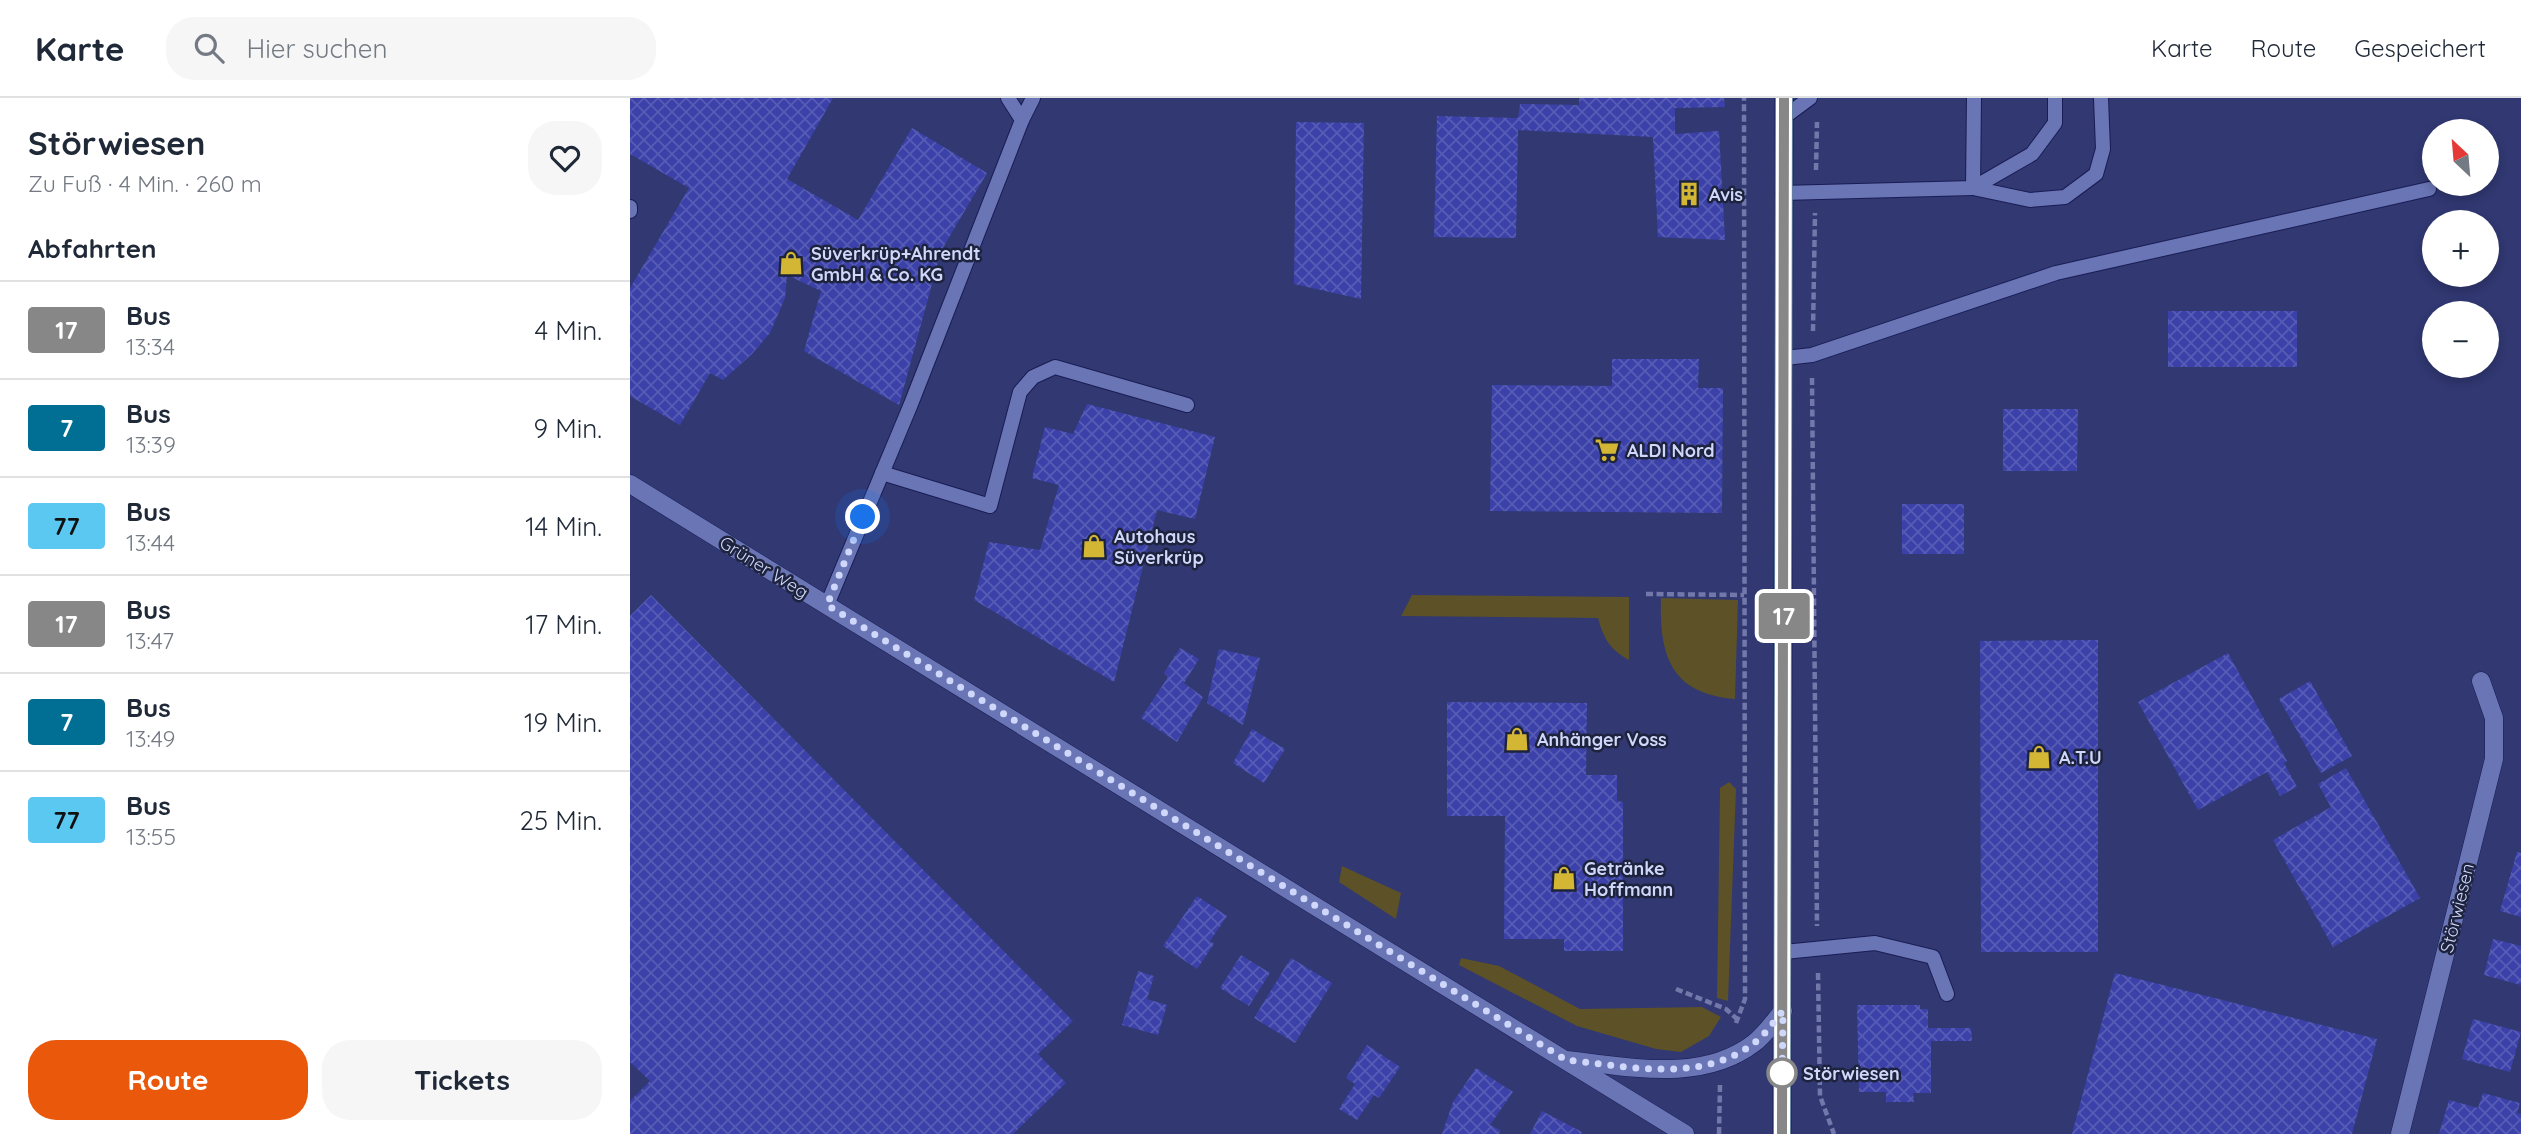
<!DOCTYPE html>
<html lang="de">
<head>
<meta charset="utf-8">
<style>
  :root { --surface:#fff; --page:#f6f6f7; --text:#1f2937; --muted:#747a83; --line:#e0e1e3; --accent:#ea580c }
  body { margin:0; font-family:Quicksand,sans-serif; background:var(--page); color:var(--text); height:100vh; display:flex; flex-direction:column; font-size:26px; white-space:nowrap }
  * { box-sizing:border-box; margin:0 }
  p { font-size:23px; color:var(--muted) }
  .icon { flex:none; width:38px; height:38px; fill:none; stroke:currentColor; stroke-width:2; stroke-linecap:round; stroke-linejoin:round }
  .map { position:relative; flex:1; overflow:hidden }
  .side { display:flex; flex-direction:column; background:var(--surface); width:630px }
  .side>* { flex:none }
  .badge { padding:0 14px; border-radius:5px; font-size:24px; line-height:46px }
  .needle { width:46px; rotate:334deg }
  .fabs { position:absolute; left:1792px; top:21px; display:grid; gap:14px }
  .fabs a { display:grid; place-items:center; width:77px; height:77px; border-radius:50%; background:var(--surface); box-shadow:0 4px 10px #0003; font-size:35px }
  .you { position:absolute; width:35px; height:35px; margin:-18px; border:5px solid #fff; border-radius:50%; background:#1a73e8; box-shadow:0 0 0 10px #1a73e833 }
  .map>.badge { position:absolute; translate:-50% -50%; box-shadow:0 0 0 4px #fff }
  h2 { padding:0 28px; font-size:26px; line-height:63px }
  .round { display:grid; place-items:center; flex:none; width:74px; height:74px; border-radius:28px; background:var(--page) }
  .overview { display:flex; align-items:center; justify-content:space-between; height:119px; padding:0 28px }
  h1 { font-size:33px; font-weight:700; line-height:52px }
  .primary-button { display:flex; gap:14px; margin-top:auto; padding:14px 28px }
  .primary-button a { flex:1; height:80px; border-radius:28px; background:var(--accent); color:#fff; font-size:28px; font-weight:700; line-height:80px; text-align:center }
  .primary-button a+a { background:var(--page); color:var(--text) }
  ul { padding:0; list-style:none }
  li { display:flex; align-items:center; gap:21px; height:98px; padding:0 28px; border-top:2px solid var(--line) }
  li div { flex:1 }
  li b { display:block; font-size:26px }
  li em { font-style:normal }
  li .badge { min-width:77px; font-weight:700; text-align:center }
  header { display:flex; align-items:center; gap:42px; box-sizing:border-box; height:98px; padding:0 35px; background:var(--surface); border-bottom:2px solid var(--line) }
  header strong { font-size:33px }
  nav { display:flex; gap:38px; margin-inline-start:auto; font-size:24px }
  .search { width:490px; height:63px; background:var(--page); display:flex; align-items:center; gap:18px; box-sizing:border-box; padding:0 24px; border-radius:28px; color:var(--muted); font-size:26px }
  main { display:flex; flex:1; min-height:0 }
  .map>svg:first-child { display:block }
  .grass { fill:#5c5127 }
  .building { fill:url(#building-cross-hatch) }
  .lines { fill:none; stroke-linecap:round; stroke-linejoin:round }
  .service-casing { stroke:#1a1d54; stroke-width:16 }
  .minor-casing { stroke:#1a1d54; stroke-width:19 }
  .tertiary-casing { stroke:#1a1d54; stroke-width:19 }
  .secondary-casing { stroke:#1a1d54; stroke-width:19 }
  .path { stroke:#7279aa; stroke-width:4.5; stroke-dasharray:7 3.5; stroke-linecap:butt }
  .service { stroke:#6a75b5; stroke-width:14 }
  .minor { stroke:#6a75b5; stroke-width:18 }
  .tertiary { stroke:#6a75b5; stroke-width:18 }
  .secondary { stroke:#6583a2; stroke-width:18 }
  .line-casing { stroke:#fff; stroke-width:16 }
  .line { stroke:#878787; stroke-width:10 }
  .walk { stroke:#cfd7fa; stroke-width:7; stroke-dasharray:0 12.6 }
  .stop-dot { fill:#fff; stroke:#878787; stroke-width:3.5 }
  .labels { text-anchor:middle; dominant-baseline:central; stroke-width:5; stroke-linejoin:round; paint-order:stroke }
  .poi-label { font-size:18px; font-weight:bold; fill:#cfd7fa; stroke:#1e233d; text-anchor:start }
  .street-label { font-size:18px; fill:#cfd7fa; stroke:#1e233d }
  .stop-label { font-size:18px; font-weight:bold; fill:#cfd7fa; stroke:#1e233d; text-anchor:start }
</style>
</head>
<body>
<header>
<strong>Karte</strong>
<div class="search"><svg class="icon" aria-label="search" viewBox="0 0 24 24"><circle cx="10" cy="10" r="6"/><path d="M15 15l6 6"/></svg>Hier suchen</div>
<nav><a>Karte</a><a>Route</a><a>Gespeichert</a></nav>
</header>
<main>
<section class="side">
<div class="overview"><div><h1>Störwiesen</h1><p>Zu Fuß · 4 Min. · 260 m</p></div><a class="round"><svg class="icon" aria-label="heart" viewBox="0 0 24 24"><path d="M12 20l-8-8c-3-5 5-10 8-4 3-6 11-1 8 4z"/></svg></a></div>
<h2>Abfahrten</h2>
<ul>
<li><span class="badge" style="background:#878787;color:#fff">17</span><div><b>Bus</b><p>13:34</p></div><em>4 Min.</em></li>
<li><span class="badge" style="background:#006f93;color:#fff">7</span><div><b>Bus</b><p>13:39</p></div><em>9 Min.</em></li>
<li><span class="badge" style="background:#5ac8f0;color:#111">77</span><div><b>Bus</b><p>13:44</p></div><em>14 Min.</em></li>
<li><span class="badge" style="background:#878787;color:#fff">17</span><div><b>Bus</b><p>13:47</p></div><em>17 Min.</em></li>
<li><span class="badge" style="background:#006f93;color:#fff">7</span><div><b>Bus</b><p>13:49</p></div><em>19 Min.</em></li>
<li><span class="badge" style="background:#5ac8f0;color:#111">77</span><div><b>Bus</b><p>13:55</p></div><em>25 Min.</em></li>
</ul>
<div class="primary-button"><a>Route</a><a>Tickets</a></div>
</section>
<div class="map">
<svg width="1891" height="1036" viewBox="0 0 1891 1036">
  <defs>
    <pattern id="building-cross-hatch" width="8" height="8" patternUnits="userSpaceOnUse" patternTransform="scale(1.75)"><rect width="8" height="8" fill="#3b41a8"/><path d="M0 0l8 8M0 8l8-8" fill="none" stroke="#565cb5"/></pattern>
  </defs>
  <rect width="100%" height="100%" fill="#313872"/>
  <g class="grass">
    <path d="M782,497L999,499V562C979,551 974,541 968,520L771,518Z"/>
    <path d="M1031,500L1108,502L1105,601C1041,596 1029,558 1031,500Z"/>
    <polygon points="1099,684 1106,691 1098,903 1087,900 1090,690"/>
    <polygon points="712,768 771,795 766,821 709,784"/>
    <polygon points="831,860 869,868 950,911 1072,909 1091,919 1079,938 1051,954 1026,951 947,928 829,867"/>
  </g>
  <g class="building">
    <polygon points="0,0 203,0 157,81 228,122 282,30 357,75 311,153 269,307 174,253 191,193 157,177 155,200 140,235 122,256 93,282 80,275 50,327 0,298 0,190 59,90 0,56"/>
    <polygon points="949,0 1094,0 1095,9 1045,10 1045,36 1089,33 1095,142 1028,139 1023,39 888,32 886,140 804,139 807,18 888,20 890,6 949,7"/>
    <polygon points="666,24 734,25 731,201 664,186"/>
    <rect x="1538" y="213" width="129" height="56"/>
    <polygon points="982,261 1069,261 1068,290 1093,290 1092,415 860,413 862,287 982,288"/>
    <polygon points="457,306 585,339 565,421 527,412 484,584 344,502 359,444 410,452 429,387 402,380 415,329 443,336"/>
    <polygon points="1373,311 1448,311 1447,373 1373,373"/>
    <rect x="1272" y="406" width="62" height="50"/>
    <polygon points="21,497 443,923 408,956 436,985 383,1036 0,1036 0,1003 20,983 0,964 0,518"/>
    <polygon points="1468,542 1468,854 1351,854 1350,543"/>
    <polygon points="550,550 569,561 554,585 573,599 547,644 511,620 538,579 534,575"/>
    <polygon points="589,551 630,560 613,627 577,605"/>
    <polygon points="1598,555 1657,663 1654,665 1667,689 1650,698 1637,674 1568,712 1508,604"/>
    <polygon points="1680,583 1722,658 1691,675 1649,601"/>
    <polygon points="817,604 957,605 956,677 987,677 987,703 993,704 993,853 934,853 934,841 874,841 875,718 817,718"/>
    <polygon points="622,631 655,651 634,685 603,665"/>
    <polygon points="1716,670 1790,800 1703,849 1643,742 1701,709 1688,686"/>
    <polygon points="1887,754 1891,755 1891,819 1870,813"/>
    <polygon points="567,798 597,818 580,843 584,846 567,871 533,848"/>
    <polygon points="1863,841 1891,848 1891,887 1854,877"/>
    <polygon points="611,857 640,875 619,908 590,890"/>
    <polygon points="661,860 702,885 665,945 624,920"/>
    <polygon points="508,873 524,878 517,901 537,907 528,937 492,927"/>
    <polygon points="1485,875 1747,941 1722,1036 1442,1036"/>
    <polygon points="1227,907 1290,907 1290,911 1298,911 1298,930 1341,930 1342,943 1301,943 1301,995 1283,995 1284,1004 1256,1004 1256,994 1229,994"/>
    <polygon points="1843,921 1891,934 1880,974 1832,961"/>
    <polygon points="737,947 770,969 749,1000 744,997 727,1022 709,1011 725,986 716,980"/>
    <polygon points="846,970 883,994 860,1027 870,1032 869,1036 812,1036 823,1004"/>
    <polygon points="1853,995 1890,1005 1887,1015 1891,1016 1891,1036 1809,1036 1819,1002 1848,1010"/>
    <polygon points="912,1013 952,1034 951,1036 900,1036"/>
  </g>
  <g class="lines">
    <g class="service-casing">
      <g id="service">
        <polyline points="1344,0 1343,90 1400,102 1435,99 1466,76 1473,51 1471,0"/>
        <polyline points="1153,20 1180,0"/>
        <polyline points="392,22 403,0"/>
        <polyline points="1152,95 1343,90 1402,56 1425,25 1425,0"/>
        <polyline points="0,109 0,113"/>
        <polyline points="1155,260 1182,257 1426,175 1799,91"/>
        <polyline points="252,375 360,408 390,294 403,279 425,269 557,307"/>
        <polyline points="197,507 281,306 392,22 378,0"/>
        <polyline points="1154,854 1245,845 1303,859 1317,896"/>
      </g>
    </g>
    <g class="minor-casing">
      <g id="minor">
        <path d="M936,962C996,968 1071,986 1124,945C1135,937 1144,923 1153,913"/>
        <polyline points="1770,1036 1864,661 1864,620 1851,583"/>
      </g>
    </g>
    <g class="tertiary-casing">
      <polyline id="tertiary" points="0,386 1055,1036"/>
    </g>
    <g class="secondary-casing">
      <polyline id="secondary" points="1152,1036 1154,0"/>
    </g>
    <g class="path">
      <polyline points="1186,72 1187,24"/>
      <polyline points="1183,233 1185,115"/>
      <polyline points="1182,280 1187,828"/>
      <polyline points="1016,496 1114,497"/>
      <polyline points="1188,875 1190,998 1204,1036"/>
      <polyline points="1046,891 1096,911 1108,922"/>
      <polyline points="1106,925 1115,901 1114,0"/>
      <polyline points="1089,1036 1090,987"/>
    </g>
    <use href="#service" class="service"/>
    <use href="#minor" class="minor"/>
    <use href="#tertiary" class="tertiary"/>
    <use href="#secondary" class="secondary"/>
  </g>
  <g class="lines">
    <g class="line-casing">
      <polyline id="line" points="1152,1036 1154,0"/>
    </g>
    <use href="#line" class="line"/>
    <path class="walk" d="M233,419L197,507L936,962C996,968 1072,986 1124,945C1135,937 1144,923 1153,913L1152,987V975"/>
  </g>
  <defs>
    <g id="building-bare" transform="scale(1.89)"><path d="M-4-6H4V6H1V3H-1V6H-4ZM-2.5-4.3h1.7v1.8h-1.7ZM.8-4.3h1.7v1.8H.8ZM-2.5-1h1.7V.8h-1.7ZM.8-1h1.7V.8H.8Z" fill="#d4b635" stroke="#1e233d" stroke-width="2.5" paint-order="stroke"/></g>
    <g id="shop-bare" transform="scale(1.89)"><path d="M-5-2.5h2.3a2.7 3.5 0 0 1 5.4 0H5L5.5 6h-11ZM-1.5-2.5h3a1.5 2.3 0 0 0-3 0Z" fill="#d4b635" stroke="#1e233d" stroke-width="2.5" paint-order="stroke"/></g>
    <g id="supermarket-bare" transform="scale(1.89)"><path d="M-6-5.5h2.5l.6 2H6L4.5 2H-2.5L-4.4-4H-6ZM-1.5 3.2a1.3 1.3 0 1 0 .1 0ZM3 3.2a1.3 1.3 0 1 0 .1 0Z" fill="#d4b635" stroke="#1e233d" stroke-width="2.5" paint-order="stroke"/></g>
  </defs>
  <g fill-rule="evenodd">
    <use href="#building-bare" x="1059" y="96"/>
    <use href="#shop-bare" x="161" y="165"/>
    <use href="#supermarket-bare" x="977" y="352"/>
    <use href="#shop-bare" x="464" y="448"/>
    <use href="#shop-bare" x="887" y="641"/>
    <use href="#shop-bare" x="1409" y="659"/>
    <use href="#shop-bare" x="934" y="780"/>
  </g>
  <circle class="stop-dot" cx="1152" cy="975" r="14"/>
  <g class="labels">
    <g class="poi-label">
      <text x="1079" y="96">Avis</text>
      <text x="181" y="155">Süverkrüp+Ahrendt<tspan x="181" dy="21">GmbH &amp; Co. KG</tspan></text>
      <text x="997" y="352">ALDI Nord</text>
      <text x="484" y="438">Autohaus<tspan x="484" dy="21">Süverkrüp</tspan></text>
      <text x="907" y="641">Anhänger Voss</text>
      <text x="1429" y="659">A.T.U</text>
      <text x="954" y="770">Getränke<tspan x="954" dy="21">Hoffmann</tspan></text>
    </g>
    <g class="street-label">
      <text transform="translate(134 469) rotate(32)">Grüner Weg</text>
      <text transform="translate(1827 810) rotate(-76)">Störwiesen</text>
    </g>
    <g class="stop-label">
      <text x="1173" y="975">Störwiesen</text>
    </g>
  </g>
</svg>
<div class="fabs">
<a><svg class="needle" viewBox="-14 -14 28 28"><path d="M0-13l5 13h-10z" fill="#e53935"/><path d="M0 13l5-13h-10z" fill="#747a83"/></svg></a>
<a>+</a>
<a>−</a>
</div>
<div class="you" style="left:233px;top:419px"></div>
<b class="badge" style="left:1154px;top:518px;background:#878787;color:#fff">17</b>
</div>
</main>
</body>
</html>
